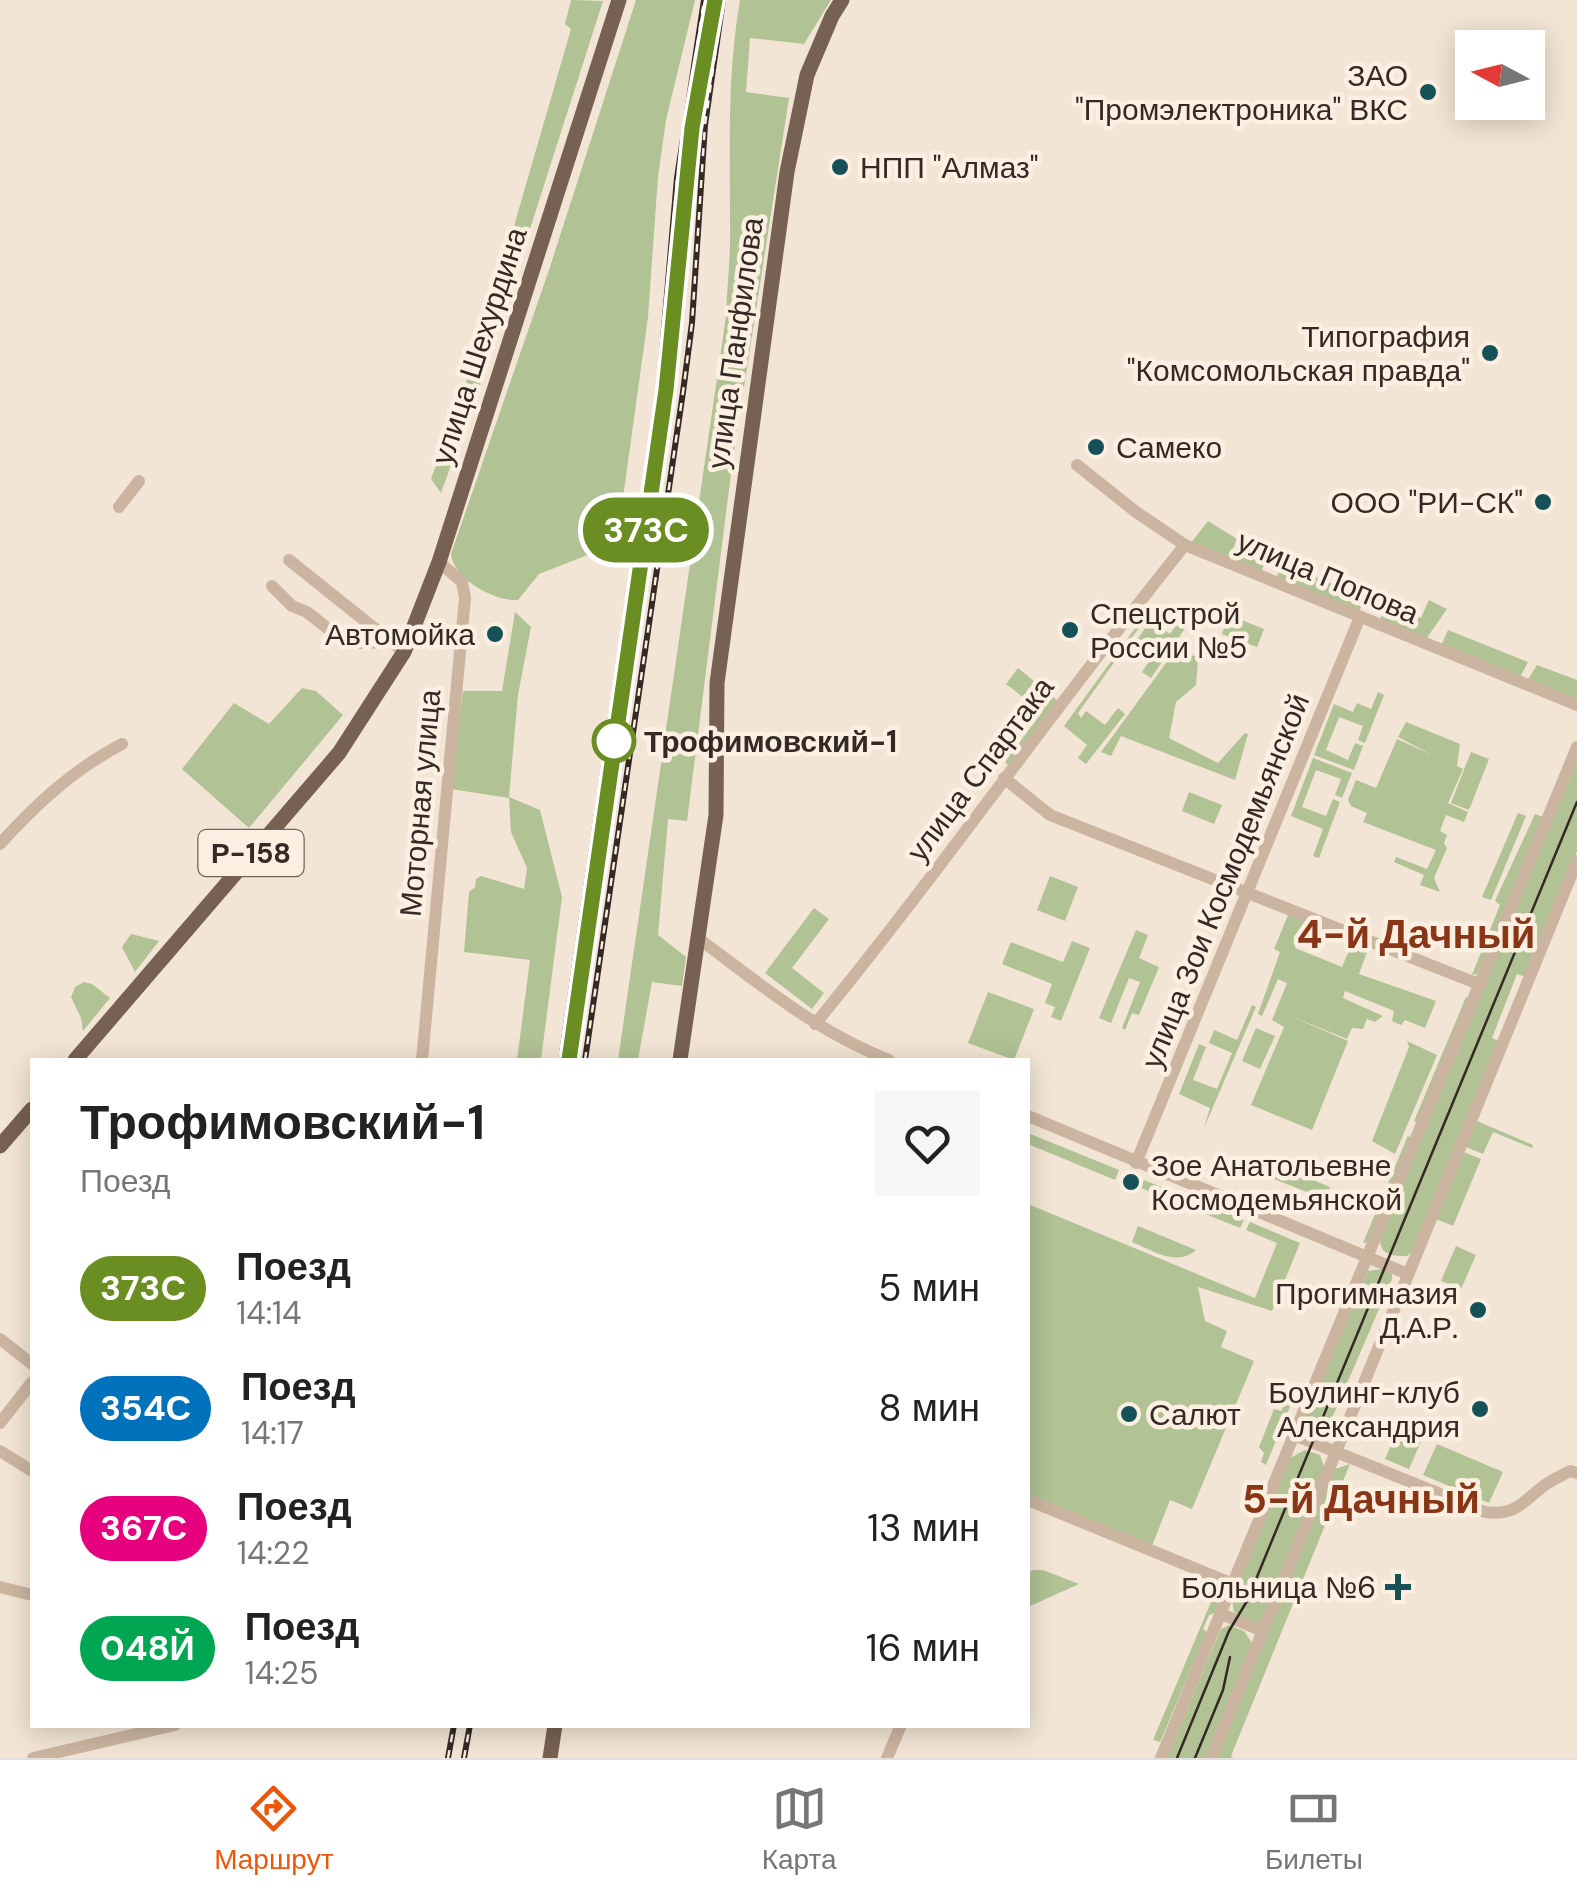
<!DOCTYPE html>
<html lang="ru">
<head>
<meta charset="utf-8">
<style>
  :root { --surface:#fff; --page:#f6f6f6; --text:#222; --muted:#767676; --line:#e0e0e0; --accent:#ea580c }
  body { margin:0; font-family:"DM Sans",sans-serif; background:var(--page); color:var(--text); height:100vh; display:flex; flex-direction:column; font-size:38px; white-space:nowrap }
  * { box-sizing:border-box; margin:0 }
  p { font-size:32px; color:var(--muted) }
  .icon { flex:none; width:55px; height:55px; fill:none; stroke:currentColor; stroke-width:2; stroke-linecap:round; stroke-linejoin:round }
  .map { position:relative; flex:1; overflow:hidden }
  .panel { position:absolute; left:30px; top:1058px; width:1000px; height:670px; display:flex; flex-direction:column; background:var(--surface); border-radius:0px; box-shadow:0 5px 25px #0003 }
  .panel>* { flex:none }
  .badge { padding:0 20px; border-radius:32px; font-size:35px; line-height:65px }
  .needle { width:65px; rotate:277deg }
  .tools { position:absolute; left:1455px; top:30px; display:grid; gap:20px }
  .tools a { display:grid; place-items:center; width:90px; height:90px; border-radius:0px; background:var(--surface); box-shadow:0 5px 25px #0003; font-size:50px }
  .map>.badge { position:absolute; translate:-50% -50%; box-shadow:0 0 0 5px #fff }
  .round { display:grid; place-items:center; flex:none; width:105px; height:105px; border-radius:0px; background:var(--page) }
  .summary { display:flex; align-items:center; justify-content:space-between; height:170px; padding:0 50px }
  h1 { font-size:48px; font-weight:700; line-height:75px }
  ul { padding:0; list-style:none }
  li { display:flex; align-items:center; gap:30px; height:120px; padding:0 50px }
  li div { flex:1 }
  li b { display:block; font-size:38px }
  li em { font-style:normal }
  li .badge { min-width:110px; font-weight:700; text-align:center }
  .dock { display:flex; justify-content:space-around; align-items:center; height:140px; border-top:2px solid var(--line); background:var(--surface); font-size:28px; color:var(--muted) }
  .dock a { display:grid; justify-items:center; gap:5px }
  .dock .current { color:var(--accent) }
  .map>svg:first-child { display:block }
  .green { fill:#b1c294 }
  .lines { fill:none; stroke-linecap:round; stroke-linejoin:round }
  .minor { stroke:#cbb5a0; stroke-width:12 }
  .major { stroke:#776153; stroke-width:15 }
  .tram { stroke:#342924; stroke-width:2.5 }
  .rail-casing { stroke:#342924; stroke-width:6 }
  .rail { stroke:#faefe1; stroke-width:2.5; stroke-dasharray:8; stroke-linecap:butt }
  .line-casing { stroke:#fff; stroke-width:22 }
  .line { stroke:#6b8e23; stroke-width:15 }
  .poi-dot { fill:#175158; stroke:#faefe1; stroke-width:4 }
  .stop-dot { fill:#fff; stroke:#6b8e23; stroke-width:5 }
  .labels { text-anchor:middle; dominant-baseline:central; stroke-width:9; stroke-linejoin:round; paint-order:stroke }
  .shield { fill:#faefe1; stroke:#6f645d; stroke-width:2.5 }
  .shield-label { font-size:28px; font-weight:bold; fill:#342924 }
  .poi-label { font-size:30px; fill:#342924; stroke:#faefe1; text-anchor:end }
  .street-label { font-size:30px; fill:#342924; stroke:#faefe1 }
  .stop-label { font-size:30px; font-weight:bold; fill:#342924; stroke:#faefe1; text-anchor:start }
  .district-label { font-size:40px; font-weight:bold; fill:#893617; stroke:#faefe1 }
</style>
</head>
<body>
<div class="map">
<svg width="1577" height="1758" viewBox="0 0 1577 1758">
  <rect width="100%" height="100%" fill="#f2e5d5"/>
  <g class="green">
    <polygon points="571,0 603,1 479,388 441,493 431,479 479,347 571,29 565,24"/>
    <path d="M636,0H695L666,120L658,177L648,317L622,505L616,507L608,547L539,574L518,600C496,602 453,579 451,554L549,270Z"/>
    <path d="M740,0H831L804,44L750,38L746,92L789,98L733,458L687,821L668,819L658,935L686,957L682,986L652,982L638,1060H618L726,316C727,285 731,254 730,223C730,148 727,75 740,0Z"/>
    <polygon points="1208,521 1237,539 1232,551 1265,563 1261,572 1190,544"/>
    <polygon points="1283,564 1365,597 1359,612 1276,578"/>
    <polygon points="1429,600 1447,609 1424,642 1379,623 1383,612 1397,619 1401,611 1421,618"/>
    <polygon points="515,612 531,627 518,695 509,797 540,810 562,897 541,1060 517,1060 530,960 464,952 469,892 475,887 476,879 481,876 524,889 527,868 511,832 509,798 451,789 463,691 502,691"/>
    <polygon points="1229,615 1264,629 1257,647 1222,634"/>
    <polygon points="1144,616 1146,618 1078,713 1081,718 1086,711 1105,725 1118,708 1125,714 1086,764 1078,758 1087,745 1064,726"/>
    <polygon points="1183,616 1190,621 1151,678 1142,672 1156,651 1138,639 1150,620 1170,634"/>
    <polygon points="1448,630 1528,662 1520,677 1441,646"/>
    <polygon points="1185,637 1182,650 1198,658 1196,685 1176,702 1169,738 1218,763 1245,733 1248,734 1235,780 1121,736 1111,756 1101,752"/>
    <polygon points="1537,665 1577,680 1577,699 1527,681"/>
    <polygon points="1018,668 1058,701 1009,766 1005,762 1042,712 1006,684"/>
    <polygon points="302,688 316,691 343,715 249,828 182,769 234,703 269,724"/>
    <polygon points="1378,692 1384,695 1365,743 1358,740 1363,726 1339,717 1326,750 1348,760 1355,743 1363,746 1354,770 1314,755 1334,704 1353,712 1357,703 1371,709"/>
    <polygon points="1406,722 1460,744 1457,766 1463,769 1448,803 1468,812 1464,822 1446,815 1440,831 1447,835 1444,843 1447,848 1434,878 1440,892 1420,885 1424,875 1394,862 1396,857 1427,869 1436,850 1363,822 1367,813 1351,806 1348,800 1356,780 1376,788 1397,739 1432,755 1398,737"/>
    <polygon points="1471,752 1489,759 1469,810 1451,803"/>
    <polygon points="1313,758 1352,773 1342,798 1335,795 1341,779 1316,770 1302,807 1326,816 1333,799 1340,802 1319,858 1313,856 1323,829 1291,816"/>
    <path d="M1577,762V851L1529,978L1517,974L1492,1038L1502,1043L1413,1251L1407,1256C1395,1256 1381,1256 1380,1241Z"/>
    <polygon points="1189,792 1222,805 1214,824 1182,811"/>
    <polygon points="1518,813 1526,816 1491,900 1482,897"/>
    <polygon points="1535,814 1545,818 1477,974 1472,975 1500,905 1495,901"/>
    <polygon points="1050,876 1078,887 1065,921 1037,910"/>
    <polygon points="814,908 829,919 792,968 824,993 812,1009 765,973"/>
    <polygon points="1288,915 1360,940 1358,944 1305,922 1295,948 1342,967 1351,946 1367,952 1359,974 1436,1001 1425,1028 1405,1020 1401,1025 1392,1021 1394,1011 1345,991 1343,998 1383,1016 1375,1022 1367,1019 1363,1029 1352,1028 1347,1039 1288,1015 1348,1041 1312,1130 1251,1105 1284,1027 1272,1020 1287,983 1278,979 1262,1016 1258,1014 1280,952 1274,949"/>
    <polygon points="1136,930 1148,935 1139,958 1159,967 1139,1015 1132,1013 1125,1030 1122,1028 1140,982 1129,978 1111,1023 1099,1018"/>
    <polygon points="131,934 159,941 135,972 122,947"/>
    <polygon points="1072,941 1090,948 1061,1021 1051,1017 1055,1007 1045,1003 1052,984 1002,964 1011,942 1063,962"/>
    <polygon points="84,982 92,984 110,998 83,1031 81,1018 71,997 75,987"/>
    <polygon points="988,992 1034,1009 1014,1060 968,1043"/>
    <polygon points="1466,997 1472,999 1421,1123 1414,1121 1408,1136 1413,1139 1371,1242 1363,1243"/>
    <polygon points="1252,1005 1256,1007 1204,1128 1210,1108 1179,1094 1199,1044 1206,1047 1193,1080 1217,1089 1232,1053 1209,1043 1214,1030 1237,1040"/>
    <polygon points="1256,1028 1275,1036 1260,1069 1242,1061"/>
    <polygon points="1407,1041 1437,1055 1395,1154 1372,1141 1409,1047"/>
    <polygon points="1477,1121 1533,1145 1532,1148 1493,1132 1483,1154 1466,1147"/>
    <polygon points="1028,1133 1119,1170 1115,1180 1028,1144"/>
    <polygon points="1464,1152 1481,1159 1453,1226 1436,1219"/>
    <polygon points="1280,1166 1330,1187 1325,1199 1274,1179"/>
    <polygon points="1144,1180 1244,1220 1240,1228 1141,1188"/>
    <polygon points="1028,1204 1255,1298 1277,1243 1246,1230 1250,1222 1300,1243 1272,1311 1198,1287 1205,1321 1227,1331 1221,1347 1254,1361 1192,1509 1170,1500 1152,1546 1028,1496"/>
    <path d="M1138,1226L1196,1250C1176,1267 1154,1251 1132,1242Z"/>
    <polygon points="1456,1246 1476,1255 1461,1289 1441,1281"/>
    <polygon points="1382,1269 1392,1274 1392,1279 1326,1432 1319,1436 1308,1431 1305,1422 1368,1271"/>
    <polygon points="1285,1401 1291,1404 1266,1465 1261,1462 1264,1453 1259,1447 1274,1409 1281,1411"/>
    <polygon points="1399,1427 1423,1437 1409,1469 1385,1459"/>
    <polygon points="1437,1444 1503,1472 1489,1503 1423,1475"/>
    <polygon points="1305,1450 1320,1455 1324,1467 1261,1622 1256,1624 1234,1612 1232,1600 1290,1458"/>
    <polygon points="1350,1464 1231,1756 1233,1758 1216,1758 1335,1469"/>
    <polygon points="1034,1570 1043,1570 1079,1584 1028,1607 1028,1572"/>
    <polygon points="1214,1595 1221,1599 1215,1613 1209,1615 1203,1629 1207,1632 1160,1742 1153,1740"/>
    <polygon points="1229,1625 1244,1631 1252,1643 1207,1758 1167,1758 1221,1629"/>
  </g>
  <g class="lines">
    <g class="minor">
      <polyline points="1077,465 1136,512 1185,545 1577,705"/>
      <polyline points="119,507 139,481"/>
      <polyline points="289,560 404,652"/>
      <polyline points="272,586 292,606 307,612 341,639 355,643 390,642"/>
      <polyline points="1004,778 1050,815 1481,985"/>
      <path d="M0,844C36,804 74,769 122,744"/>
      <path d="M699,939C762,985 815,1031 889,1060"/>
      <path d="M815,1024C943,868 1058,702 1185,545"/>
      <polyline points="422,1060 465,598 462,582 439,562"/>
      <polyline points="1028,1116 1408,1274"/>
      <polyline points="1136,1163 1360,617"/>
      <polyline points="0,1339 32,1364"/>
      <polyline points="0,1423 32,1382"/>
      <path d="M1294,1435L1485,1512C1514,1516 1521,1504 1541,1488C1549,1481 1561,1476 1570,1471L1577,1473"/>
      <polyline points="0,1451 32,1471"/>
      <polyline points="1028,1500 1233,1584"/>
      <polyline points="0,1587 32,1595"/>
      <polyline points="1221,1614 1263,1631"/>
      <polyline points="33,1758 175,1725"/>
      <polyline points="887,1758 901,1725"/>
      <polyline points="1161,1758 1577,747"/>
      <polyline points="1211,1758 1577,861"/>
    </g>
    <g class="major">
      <polyline points="75,1060 339,753 404,652 439,562 619,0"/>
      <polyline points="680,1060 716,815 717,683 787,172 807,75 832,16 842,0"/>
      <polyline points="0,1146 32,1109"/>
      <polyline points="550,1758 555,1725"/>
    </g>
    <g class="tram">
      <polyline points="1177,1758 1229,1631 1247,1601 1577,802"/>
      <polyline points="1195,1758 1223,1690 1230,1657"/>
    </g>
    <g class="rail-casing">
      <g id="rail">
        <polyline points="561,1060 659,387 677,178 704,0"/>
        <polyline points="585,1060 683,392 692,323 705,125 723,0"/>
        <polyline points="448,1758 454,1725"/>
        <polyline points="464,1758 470,1725"/>
      </g>
    </g>
    <use href="#rail" class="rail"/>
  </g>
  <g class="lines">
    <g class="line-casing">
      <polyline id="line" points="569,1060 666,390 692,128 715,0"/>
    </g>
    <use href="#line" class="line"/>
  </g>
  <g class="poi-dot">
    <circle cx="1428" cy="92" r="10"/>
    <circle cx="840" cy="167" r="10"/>
    <circle cx="1490" cy="353" r="10"/>
    <circle cx="1096" cy="447" r="10"/>
    <circle cx="1543" cy="502" r="10"/>
    <circle cx="1070" cy="630" r="10"/>
    <circle cx="495" cy="634" r="10"/>
    <circle cx="1131" cy="1182" r="10"/>
    <circle cx="1478" cy="1310" r="10"/>
    <circle cx="1480" cy="1409" r="10"/>
    <circle cx="1129" cy="1414" r="10"/>
    <path d="M1393 1572h10v10h10v10h-10v10h-10v-10h-10v-10h10z"/>
  </g>
  <circle class="stop-dot" cx="614" cy="741" r="20"/>
  <g class="labels">
    <rect class="shield" x="198.5" y="830" width="105" height="46" rx="8"/>
    <g class="shield-label">
      <text x="251" y="853">Р-158</text>
    </g>
    <g class="poi-label">
      <text x="1408" y="75">ЗАО<tspan x="1408" dy="34">"Промэлектроника" ВКС</tspan></text>
      <text x="860" y="167" text-anchor="start">НПП "Алмаз"</text>
      <text x="1470" y="336">Типография<tspan x="1470" dy="34">"Комсомольская правда"</tspan></text>
      <text x="1116" y="447" text-anchor="start">Самеко</text>
      <text x="1523" y="502">ООО "РИ-СК"</text>
      <text x="1090" y="613" text-anchor="start">Спецстрой<tspan x="1090" dy="34">России №5</tspan></text>
      <text x="475" y="634">Автомойка</text>
      <text x="1151" y="1165" text-anchor="start">Зое Анатольевне<tspan x="1151" dy="34">Космодемьянской</tspan></text>
      <text x="1458" y="1293">Прогимназия<tspan x="1458" dy="34">Д.А.Р.</tspan></text>
      <text x="1460" y="1392">Боулинг-клуб<tspan x="1460" dy="34">Александрия</tspan></text>
      <text x="1149" y="1414" text-anchor="start">Салют</text>
      <text x="1376" y="1587">Больница №6</text>
    </g>
    <g class="street-label">
      <text transform="translate(735 343) rotate(-82)">улица Панфилова</text>
      <text transform="translate(479 346) rotate(-72)">улица Шехурдина</text>
      <text transform="translate(1328 577) rotate(23)">улица Попова</text>
      <text transform="translate(980 769) rotate(-53)">улица Спартака</text>
      <text transform="translate(420 803) rotate(-85)">Моторная улица</text>
      <text transform="translate(1225 881) rotate(-68)">улица Зои Космодемьянской</text>
    </g>
    <g class="stop-label">
      <text x="644" y="741">Трофимовский-1</text>
    </g>
    <g class="district-label">
      <text x="1416" y="934">4-й Дачный</text>
      <text x="1361" y="1499">5-й Дачный</text>
    </g>
  </g>
</svg>
<div class="tools">
<a><svg class="needle" viewBox="-14 -14 28 28"><path d="M0-13l5 13h-10z" fill="#e53935"/><path d="M0 13l5-13h-10z" fill="#767676"/></svg></a>
</div>
<b class="badge" style="left:646px;top:530px;background:#6b8e23;color:#fff">373C</b>
<section class="panel">
<div class="summary"><div><h1>Трофимовский-1</h1><p>Поезд</p></div><a class="round"><svg class="icon" aria-label="heart" viewBox="0 0 24 24"><path d="M12 20l-8-8c-3-5 5-10 8-4 3-6 11-1 8 4z"/></svg></a></div>
<ul>
<li><span class="badge" style="background:#6b8e23;color:#fff">373C</span><div><b>Поезд</b><p>14:14</p></div><em>5 мин</em></li>
<li><span class="badge" style="background:#0072bc;color:#fff">354С</span><div><b>Поезд</b><p>14:17</p></div><em>8 мин</em></li>
<li><span class="badge" style="background:#e6007e;color:#fff">367С</span><div><b>Поезд</b><p>14:22</p></div><em>13 мин</em></li>
<li><span class="badge" style="background:#00a651;color:#fff">048Й</span><div><b>Поезд</b><p>14:25</p></div><em>16 мин</em></li>
</ul>
</section>
</div>
<nav class="dock">
<a class="current"><svg class="icon" aria-label="directions" viewBox="0 0 24 24"><path d="M12 3l9 9-9 9-9-9zM9 14v-3h6M13 9l2 2-2 2"/></svg>Маршрут</a>
<a><svg class="icon" aria-label="map" viewBox="0 0 24 24"><path d="M3 6l6-2 6 2 6-2v14l-6 2-6-2-6 2zM9 4v14M15 6v14"/></svg>Карта</a>
<a><svg class="icon" aria-label="tickets" viewBox="0 0 24 24"><path d="M3 7h18v10H3zM15 7v10"/></svg>Билеты</a>
</nav>
</body>
</html>
